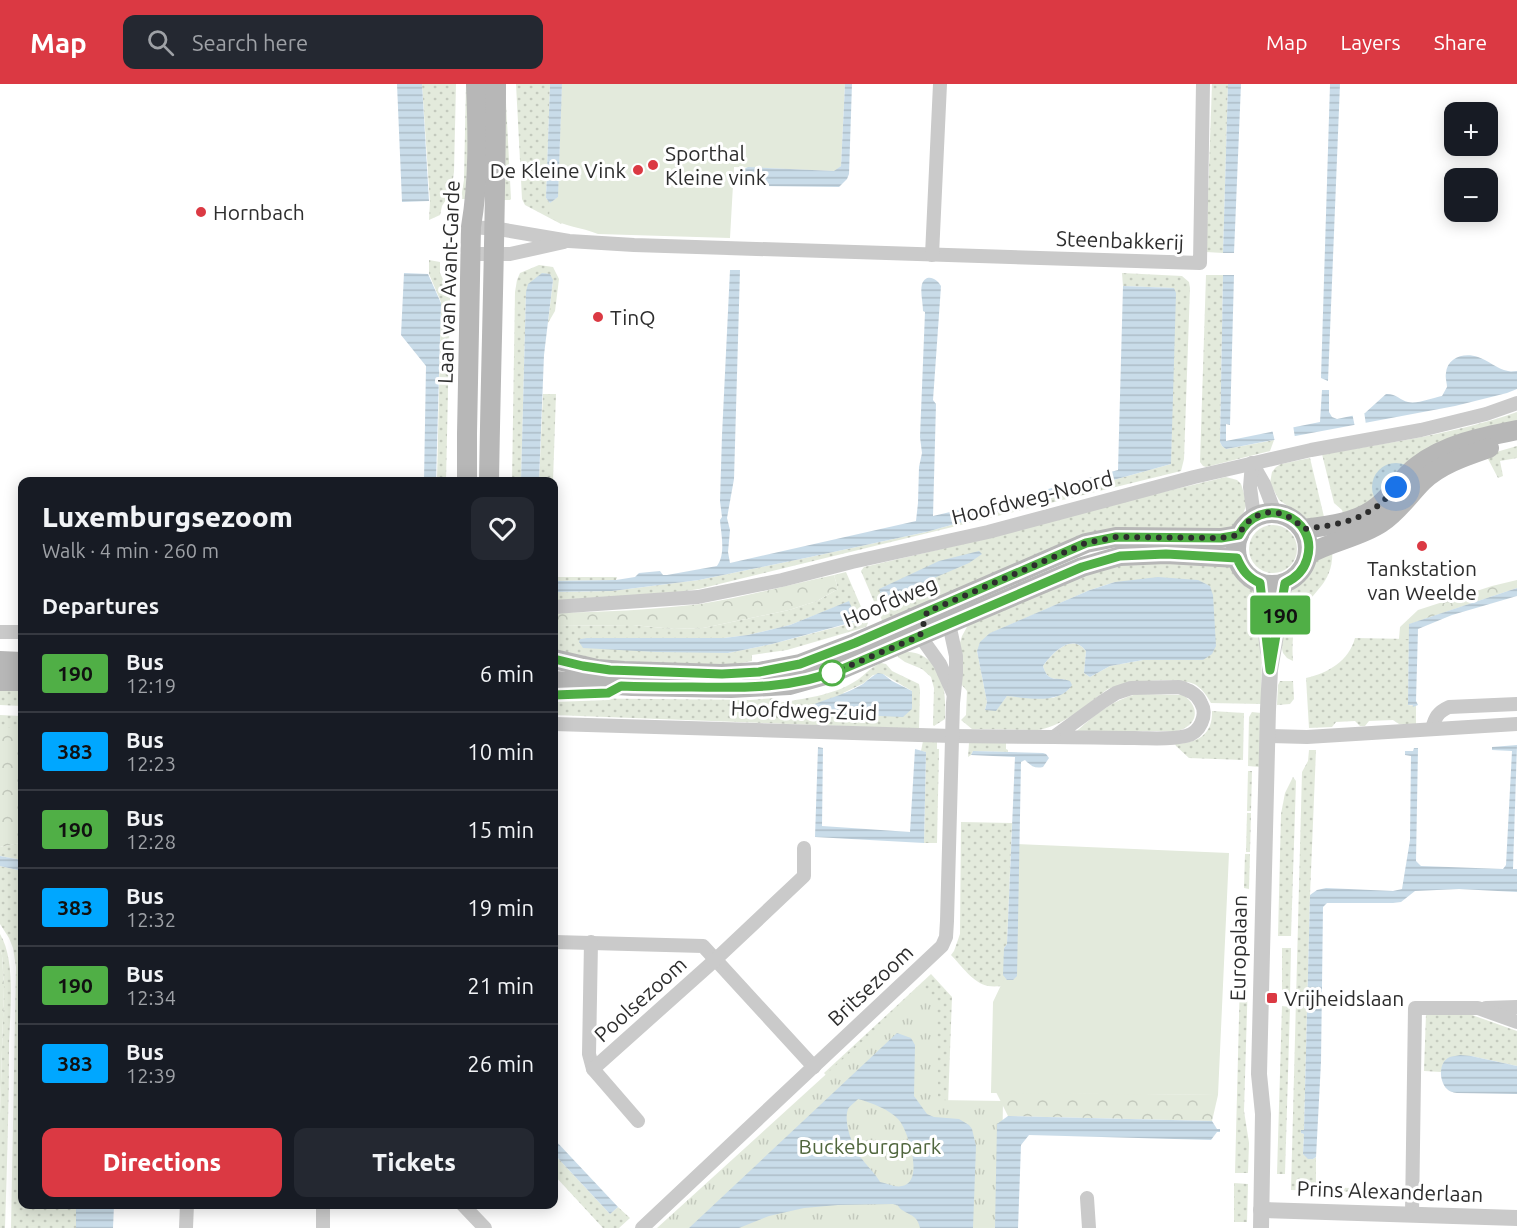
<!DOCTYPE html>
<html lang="en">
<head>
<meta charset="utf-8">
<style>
  :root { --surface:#171b24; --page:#242831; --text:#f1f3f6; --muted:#9ea1a6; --line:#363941; --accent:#db3943 }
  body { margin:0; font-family:Ubuntu,sans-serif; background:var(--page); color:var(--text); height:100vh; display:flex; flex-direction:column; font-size:22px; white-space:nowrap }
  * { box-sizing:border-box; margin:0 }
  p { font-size:20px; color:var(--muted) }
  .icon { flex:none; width:33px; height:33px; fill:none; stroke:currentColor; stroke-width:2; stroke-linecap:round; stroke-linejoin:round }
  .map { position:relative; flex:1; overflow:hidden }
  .side { position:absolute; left:18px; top:393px; width:540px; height:732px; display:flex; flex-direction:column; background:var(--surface); border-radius:12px; box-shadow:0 3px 15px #0003 }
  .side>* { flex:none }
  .badge { padding:0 12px; border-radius:4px; font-size:21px; line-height:39px }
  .fabs { position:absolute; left:1444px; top:18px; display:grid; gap:12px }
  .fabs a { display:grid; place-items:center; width:54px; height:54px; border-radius:12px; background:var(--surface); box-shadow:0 3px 15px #0003; font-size:30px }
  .you { position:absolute; width:30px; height:30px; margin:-15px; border:4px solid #fff; border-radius:50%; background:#1a73e8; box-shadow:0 0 0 9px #1a73e833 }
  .map>.badge { position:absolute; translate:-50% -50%; box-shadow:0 0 0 3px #fff }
  h2 { padding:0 24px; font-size:22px; line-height:54px }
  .round { display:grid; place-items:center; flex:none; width:63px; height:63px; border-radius:12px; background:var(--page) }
  .headline { display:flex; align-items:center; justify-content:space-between; height:102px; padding:0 24px }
  h1 { font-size:28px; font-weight:800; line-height:45px }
  .action { display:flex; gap:12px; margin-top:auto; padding:12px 24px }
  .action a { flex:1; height:69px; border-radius:12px; background:var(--accent); color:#fff; font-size:24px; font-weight:800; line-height:69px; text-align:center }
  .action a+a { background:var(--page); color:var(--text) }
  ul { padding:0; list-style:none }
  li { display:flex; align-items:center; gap:18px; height:78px; padding:0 24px; border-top:2px solid var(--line) }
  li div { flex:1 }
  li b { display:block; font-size:22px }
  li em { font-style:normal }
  li .badge { min-width:66px; font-weight:700; text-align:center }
  header { display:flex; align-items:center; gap:36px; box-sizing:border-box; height:84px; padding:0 30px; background:var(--accent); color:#fff }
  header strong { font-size:28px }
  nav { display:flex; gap:33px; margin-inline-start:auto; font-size:21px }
  .search { width:420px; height:54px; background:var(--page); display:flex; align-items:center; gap:15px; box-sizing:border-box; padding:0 21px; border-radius:12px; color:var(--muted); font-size:22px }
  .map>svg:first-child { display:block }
  .grass { fill:url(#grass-dots); fill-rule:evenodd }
  .forest { fill:url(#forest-crowns) }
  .park { fill:url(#park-tufts) }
  .garden { fill:#e3eadc }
  .water { fill:url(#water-rules); fill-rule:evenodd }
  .pier { fill:#fff }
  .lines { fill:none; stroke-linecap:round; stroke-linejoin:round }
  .minor { stroke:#cacaca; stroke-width:14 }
  .tertiary { stroke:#cacaca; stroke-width:16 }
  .secondary { stroke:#b7b7b7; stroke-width:20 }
  .line-casing { stroke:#fff; stroke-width:14 }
  .line { stroke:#50af46; stroke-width:9 }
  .walk { stroke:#2d2d2d; stroke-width:6; stroke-dasharray:0 10.8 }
  .poi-dot { fill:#db3943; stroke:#fff; stroke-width:2 }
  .stop-dot { fill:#fff; stroke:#50af46; stroke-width:3 }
  .labels { text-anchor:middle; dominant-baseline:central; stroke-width:6; stroke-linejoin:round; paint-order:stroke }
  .poi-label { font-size:21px; fill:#2d2d2d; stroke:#fff; text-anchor:start }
  .street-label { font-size:21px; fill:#2d2d2d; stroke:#fff }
  .park-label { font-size:21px; fill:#50663d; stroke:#fff }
</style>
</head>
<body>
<header>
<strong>Map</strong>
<div class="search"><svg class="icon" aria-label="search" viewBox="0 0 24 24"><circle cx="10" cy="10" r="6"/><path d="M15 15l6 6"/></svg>Search here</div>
<nav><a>Map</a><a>Layers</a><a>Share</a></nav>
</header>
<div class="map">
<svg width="1517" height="1144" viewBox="0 0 1517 1144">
  <defs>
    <pattern id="grass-dots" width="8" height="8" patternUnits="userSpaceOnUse" patternTransform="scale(1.5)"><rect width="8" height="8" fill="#e3eadc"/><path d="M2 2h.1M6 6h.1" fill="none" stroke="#c3c9bd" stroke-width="1.8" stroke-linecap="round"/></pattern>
    <pattern id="forest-crowns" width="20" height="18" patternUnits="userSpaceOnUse" patternTransform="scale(1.5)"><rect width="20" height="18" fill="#e3eadc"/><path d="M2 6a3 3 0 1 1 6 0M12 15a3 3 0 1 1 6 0" fill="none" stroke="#c3c9bd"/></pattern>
    <pattern id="park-tufts" width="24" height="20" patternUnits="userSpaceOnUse" patternTransform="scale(1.5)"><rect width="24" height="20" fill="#e3eadc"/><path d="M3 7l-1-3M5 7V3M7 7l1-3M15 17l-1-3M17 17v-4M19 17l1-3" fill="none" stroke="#c3c9bd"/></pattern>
    <pattern id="water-rules" width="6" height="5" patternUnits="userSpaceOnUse" patternTransform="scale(1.5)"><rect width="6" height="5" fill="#c9dce9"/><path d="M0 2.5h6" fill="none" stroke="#adbdc8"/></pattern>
  </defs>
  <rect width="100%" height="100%" fill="#fff"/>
  <g class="grass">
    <polygon points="422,0 456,0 454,88 451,108 442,122 440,131 429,136 430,118"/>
    <polygon points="466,0 470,0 467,105 465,115 462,115 461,114 464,96"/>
    <polygon points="505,0 511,115 510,116 503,116"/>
    <polygon points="516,0 550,0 546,114 550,119 558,113 562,0 564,136 561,140 525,121 522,115"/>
    <polygon points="1212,0 1228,0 1223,169 1206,168"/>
    <polygon points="429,176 440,178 440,189 448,206 450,214 446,397 437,397 441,218 429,190"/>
    <polygon points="539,181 553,183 559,195 555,227 548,239 553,196 526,208 521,397 512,398 515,208 517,196 520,189"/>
    <polygon points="1122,189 1182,192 1189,198 1190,204 1184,375 1181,387 699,505 664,510 554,517 554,508 612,507 699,496 810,473 926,448 1171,380 1173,204 1123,202"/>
    <polygon points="1206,191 1223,191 1220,358 1222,362 1226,365 1274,356 1270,367 1206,383 1203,382 1200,378"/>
    <polygon points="543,310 556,310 553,397 539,398"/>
    <path d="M1517,328V337L1344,433L1342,426L1334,419L1322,370C1387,359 1455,350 1517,328Z"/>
    <polygon points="1517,362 1517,374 1500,377 1503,392 1498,394 1486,371"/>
    <polygon points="1310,374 1325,437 1307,435 1279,416 1270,399 1272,388 1276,383 1281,380"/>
    <polygon points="1226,393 1237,396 1241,400 1247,419 1242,433 1231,445 1116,449 884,541 861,487 864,483 997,452 1134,415"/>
    <circle cx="1273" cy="465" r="24"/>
    <path d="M1332,463C1335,498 1315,504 1300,530C1292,544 1292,561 1293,577L1287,574L1283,569L1280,557L1291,508L1306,494L1315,477Z"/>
    <path d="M1223,478L1248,500L1256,511L1262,564L1261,620L1211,619C1207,612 1203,606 1196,601C1180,592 1125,597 1108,605C1085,621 1066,641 1038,646L972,645L961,636L966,631L967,607L961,600L959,562L962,552L968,541L1097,481ZM1115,498L1203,576H1143L1110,582L1090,593L1084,589L1086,567C1072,548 1052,569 1043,582C1046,594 1052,596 1064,595L1070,604L1062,610L1053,614L1007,612L996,626H985L987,618L977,567L991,549L1090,506Z"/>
    <path d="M846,488L868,539L866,543L787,566L752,571V577L711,585L615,582L554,570V535L558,542L633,541L674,545L703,544L789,526L817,517L838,505L834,491ZM848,518L856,538L772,560L728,569L580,555L724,554L748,551L790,541Z"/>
    <polygon points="554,493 617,493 616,496 554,497"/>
    <path d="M1355,554L1409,555L1408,621L1416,622V640H1399L1393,636L1369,637L1365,642H1360L1355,637L1336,638L1332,643L1309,644L1306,594C1328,589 1349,577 1355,554Z"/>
    <path d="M902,567C908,568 915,568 921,571C945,583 946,612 945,635L934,642L933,641L934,604L931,593L922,585L905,578L898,573L897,568Z"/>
    <path d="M881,579L886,580L892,587L919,600L920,606L919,645L554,631V614L750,616L776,614L778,619C802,615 834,611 854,598C865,592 868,584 881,579ZM883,590L912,607V625L843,609L864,599L873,591Z"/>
    <polygon points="1280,597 1293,597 1294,615 1290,620 1277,621 1278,601"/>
    <polygon points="0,602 22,602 22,622 0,621"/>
    <path d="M1137,610L1183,611C1201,623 1198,642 1177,647H1077C1095,630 1113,616 1137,610Z"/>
    <path d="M1212,627L1244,629L1243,676L1189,674L1176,662L1175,660C1197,659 1213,651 1212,627Z"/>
    <polygon points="1252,628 1261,629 1260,683 1248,682 1249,633"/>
    <polygon points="0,631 21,632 20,644 0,644"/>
    <polygon points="923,657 937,658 937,665 939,665 937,759 924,759 926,668 921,667"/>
    <polygon points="969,659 1006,659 1006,665 1008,666 1008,668 973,667 971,671 968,673"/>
    <polygon points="1309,666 1316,666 1310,811 1304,1046 1301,1046 1301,1049 1304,1050 1303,1070 1313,1075 1316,1073 1316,1103 1388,1105 1386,1109 1291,1106 1302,688 1308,677"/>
    <polygon points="1248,687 1252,687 1251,727 1247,727"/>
    <polygon points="1293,693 1296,697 1291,852 1278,852 1281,730 1285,709"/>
    <polygon points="1247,729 1251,729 1250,768 1246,768"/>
    <path d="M961,738L1012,739L1007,860L1004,864L1007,902C1001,902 994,903 988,902C973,899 961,881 951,871L954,867L960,850Z"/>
    <polygon points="19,759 22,759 22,776 0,772 0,763"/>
    <polygon points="1245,770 1250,770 1249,805 1244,804"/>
    <polygon points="0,782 22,787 22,1120 76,1121 76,1144 11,1144 16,883 13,864 9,854 0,840"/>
    <path d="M0,850C16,876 10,928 9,959C9,1021 7,1082 5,1144H0V1030L4,902L2,871L0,865Z"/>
    <polygon points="1282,864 1291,864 1290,911 1282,910"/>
    <polygon points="931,890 952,913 948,1021 838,1004 824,989"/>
    <polygon points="1240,894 1248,894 1244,1027 1249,1059 1248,1089 1235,1089"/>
    <polygon points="1282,922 1290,923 1285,1090 1277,1090"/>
    <polygon points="1426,930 1472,931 1517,947 1517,982 1471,972 1441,985 1441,988 1424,987"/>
    <polygon points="554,1070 610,1130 618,1123 630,1134 619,1144 603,1144 554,1091"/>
    <polygon points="1234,1099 1248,1100 1247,1138 1234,1138"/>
  </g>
  <g class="forest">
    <path d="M834,491L838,505L817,517L789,526L703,544L674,545L633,541L558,542L554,535V529C602,528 651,526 700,520C745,513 789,501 834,491Z"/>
    <polygon points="1517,496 1517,504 1410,540 1409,555 1399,555 1400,543 1418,526 1492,502"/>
    <polygon points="0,644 20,644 20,759 0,763"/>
    <polygon points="0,865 2,871 4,902 0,1030"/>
    <polygon points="996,1008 1218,1011 1212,1037 1008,1032"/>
  </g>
  <polygon class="park" points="922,903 937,922 938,1016 1003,1017 1001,1144 657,1144"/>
  <g class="garden">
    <path d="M562,0H845L841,82L835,87L734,83L730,154L598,150C581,143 565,143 549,133L550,119L558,113Z"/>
    <polygon points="1015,760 1229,769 1218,1011 991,1009 993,918 1010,882"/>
  </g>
  <g class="water">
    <polygon points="397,0 422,0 429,117 402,118"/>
    <polygon points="550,0 562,0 558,113 550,119 546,114"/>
    <polygon points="845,0 852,0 849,90 847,95 839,103 755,102 742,99 738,96 740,87 748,83 834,87 841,82"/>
    <polygon points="1228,0 1241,0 1234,169 1223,169"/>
    <polygon points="1330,0 1340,0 1328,297 1321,294"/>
    <path d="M730,186H740L734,395L727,434L730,446L728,468L730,479L916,437L918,419L919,383L922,369L920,353L925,228L923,227C923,219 920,208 922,200C926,189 937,194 941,202L933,316L936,320L933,432L963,425L967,427L1118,386L1123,202L1174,204L1176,209L1171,380L926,448L810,473L699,496L612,507L554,508V497L616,496L635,493L639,489L660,487L663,491H667L717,482C726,470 721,450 720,436L722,433L720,417L722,351Z"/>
    <polygon points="404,189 428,190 441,219 436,397 424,397 426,282 401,251"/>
    <polygon points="542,189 550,190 553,196 544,271 539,397 521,397 526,208 528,200"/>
    <path d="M1223,191H1234L1230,341L1226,340V357L1320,338L1322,306H1329V328L1332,333L1337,335L1365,329L1386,310C1395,309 1400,316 1408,318C1418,320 1432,314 1442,312L1447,303C1447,299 1445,294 1446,289C1447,273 1465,268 1478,273C1488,276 1497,285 1508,287C1511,288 1514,287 1517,287V305L1507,309L1455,322L1226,365L1222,362L1220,358Z"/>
    <polygon points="979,467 982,470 969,479 883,516 879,505 939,477"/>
    <path d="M1158,493L1198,496L1210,502L1213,511L1216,562L1212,570L1203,576H1143L1110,582L1090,593L1084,589L1086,567C1072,548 1052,569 1043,582C1048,600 1057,592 1070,597L1072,601C1060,621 1027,614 1007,612L996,627L985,626L987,618L977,567L980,558L990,549L1090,506L1115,498Z"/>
    <polygon points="1517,504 1517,512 1452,531 1418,545 1416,617 1418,621 1413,623 1413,621 1408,621 1409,540"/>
    <polygon points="849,517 857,537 772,560 728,569 656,568 583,564 579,558 580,555 587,554 724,554 748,551 790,541"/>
    <path d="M878,589L883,590L892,597L912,607V625L903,633L812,629L809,622C827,615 846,610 863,600C868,596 872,592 878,589Z"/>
    <polygon points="1517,661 1513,785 1517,785 1517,808 1459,805 1415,807 1401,818 1393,819 1327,819 1323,823 1321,978 1316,1073 1313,1075 1308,1075 1303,1070 1304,1050 1301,1049 1301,1046 1304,1046 1310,811 1317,806 1326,804 1393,807 1402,805 1410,756 1411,672 1405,671 1405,667 1413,667 1414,664 1418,664 1416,777 1421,782 1503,785 1506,781 1512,667 1492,666 1492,663"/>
    <polygon points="818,663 823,664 822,742 910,748 915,665 926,668 924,759 815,753"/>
    <path d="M973,667L1043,669L1046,670L1049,674L1043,683C1035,685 1031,682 1025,676L1021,678L1017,892L1013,896H1007L1003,891L1004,864L1007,860L1015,673L971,671Z"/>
    <polygon points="0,772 22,776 22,787 0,782"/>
    <path d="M897,949L911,954L915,961L914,1012L927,1030L934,1033L959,1035L969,1041L972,1045L976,1062L973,1144H920C917,1131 911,1132 902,1126C895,1120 902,1123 893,1120L838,1121L804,1124L769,1132L739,1144H689ZM858,1015C872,1019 889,1025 899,1036C908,1047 925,1098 902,1102C896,1104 886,1099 880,1098C875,1089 868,1083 862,1075C853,1065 843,1038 848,1025C850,1022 855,1018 858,1015Z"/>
    <path d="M1460,971L1471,972L1517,982V1010L1457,1009C1452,1008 1450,1008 1447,1005C1439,997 1438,978 1450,973C1452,972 1458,972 1460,971Z"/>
    <polygon points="1008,1032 1212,1037 1217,1045 1220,1045 1220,1048 1217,1048 1211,1056 1029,1051 1021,1061 1018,1144 995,1144 997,1040"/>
    <polygon points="554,1055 618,1123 610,1130 554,1070"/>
    <polygon points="76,1121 114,1121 113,1144 76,1144"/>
  </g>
  <g class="pier">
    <polygon points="1364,327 1366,341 1355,343 1352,329"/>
    <polygon points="1293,341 1295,354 1275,358 1272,345"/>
  </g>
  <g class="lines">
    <g class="minor">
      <polyline points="471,143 499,145 569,157 634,161 1200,179 1203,0"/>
      <polyline points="470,170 510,170 564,158"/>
      <polyline points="932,171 940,0"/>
      <polyline points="1252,379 1264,400 1275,429"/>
      <polyline points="1252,379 1250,403 1254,433"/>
      <polyline points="554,523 698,513 782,496 852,478 988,448 1194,393 1311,366 1421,346 1486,330 1517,319"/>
      <polyline points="922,546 920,552 940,580 953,609"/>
      <polyline points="0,548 22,548"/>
      <path d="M1179,603C1188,606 1197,609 1201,619C1208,631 1200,649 1186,652C1169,656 1151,654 1134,654C1108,654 1081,653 1054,653L1102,618L1116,609L1131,604Z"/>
      <polyline points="554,640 952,652 1054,653"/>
      <path d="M1432,645C1435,633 1438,628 1449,623L1517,620"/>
      <polyline points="1267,652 1307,653 1517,640"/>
      <polyline points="554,858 703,862 814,983"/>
      <polyline points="591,858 589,970 593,985 638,1037"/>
      <polyline points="1486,924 1517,923"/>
      <polyline points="593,985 715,876 804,792 804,764"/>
      <polyline points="1087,1114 1089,1144"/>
      <polyline points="462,1120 485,1144"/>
      <polyline points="1412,1130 1415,924 1478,924 1517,938"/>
      <polyline points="186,1144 187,1120"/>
      <polyline points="323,1144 323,1120"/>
      <polyline points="642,1144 942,862 946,853 947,837 953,619 956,590 956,572 949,540 943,537"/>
    </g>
    <g class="tertiary">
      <polyline points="1260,499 1268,567"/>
      <polyline points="1261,1126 1517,1134"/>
      <polyline points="1261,1144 1263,1030 1259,990 1268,625 1270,586 1285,499"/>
    </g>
    <g class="secondary">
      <path d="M467,398V350L471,143C479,96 478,48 476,0"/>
      <path d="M489,398C491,265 496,133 496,0"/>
      <circle cx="1272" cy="465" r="36"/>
      <path d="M1303,445C1328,442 1357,439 1378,422C1392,411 1402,393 1417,382C1446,360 1482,353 1517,346"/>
      <path d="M1309,470C1332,457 1360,453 1381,439C1398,428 1409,411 1423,397C1441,380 1466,372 1489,364"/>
      <polyline points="554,575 597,585 624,587 721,590 759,588 800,580 855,559 1086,459 1116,453 1221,454 1239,451"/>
      <polyline points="0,577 22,578"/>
      <polyline points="0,597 22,597"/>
      <polyline points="554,597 632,602 731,604 789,601 832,589 1082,483 1120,472 1166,470 1237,474"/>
    </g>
  </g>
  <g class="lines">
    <g class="line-casing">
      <path id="line" d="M554,575L583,582L610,586L722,590L759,588L800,580L855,559L1086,459L1116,453L1221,454L1239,451C1259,409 1320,432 1307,475C1304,486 1296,494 1285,499L1270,586L1260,499C1248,494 1242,486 1237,474L1166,470L1120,472L1082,483L845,584C793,605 745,604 691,603C668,603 644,603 621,602L608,609L554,611"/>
    </g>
    <use href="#line" class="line"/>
    <path class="walk" d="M832,589L920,552L927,528L1086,459L1116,453L1221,454L1239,451C1252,423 1284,421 1303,445C1329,442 1354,439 1376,423C1384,418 1390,409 1396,403"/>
  </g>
  <g class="poi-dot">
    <circle cx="653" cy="81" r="6"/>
    <circle cx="638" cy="86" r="6"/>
    <circle cx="201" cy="128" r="6"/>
    <circle cx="598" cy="233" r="6"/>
    <circle cx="1422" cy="462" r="6"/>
    <rect x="1266" y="908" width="12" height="12" rx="3"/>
  </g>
  <circle class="stop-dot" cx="832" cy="589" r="12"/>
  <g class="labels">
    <g class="poi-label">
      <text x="665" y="69">Sporthal<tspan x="665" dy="24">Kleine vink</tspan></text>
      <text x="626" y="86" text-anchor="end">De Kleine Vink</text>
      <text x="213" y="128">Hornbach</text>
      <text x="610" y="233">TinQ</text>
      <text x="1422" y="484" text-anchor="middle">Tankstation<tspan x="1422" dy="24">van Weelde</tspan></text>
      <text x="1284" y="914">Vrijheidslaan</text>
    </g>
    <g class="street-label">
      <text transform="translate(1120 156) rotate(2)">Steenbakkerij</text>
      <text transform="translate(448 198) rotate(-88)">Laan van Avant-Garde</text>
      <text transform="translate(1032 413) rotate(-14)">Hoofdweg-Noord</text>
      <text transform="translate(890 517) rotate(-23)">Hoofdweg</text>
      <text transform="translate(804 626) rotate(2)">Hoofdweg-Zuid</text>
      <text transform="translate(1238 864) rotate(-89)">Europalaan</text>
      <text transform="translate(870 901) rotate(-43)">Britsezoom</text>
      <text transform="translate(640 915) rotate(-42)">Poolsezoom</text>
      <text transform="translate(1390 1107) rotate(2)">Prins Alexanderlaan</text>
    </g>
    <g class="park-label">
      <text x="870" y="1062">Buckeburgpark</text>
    </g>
  </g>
</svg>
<div class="fabs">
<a>+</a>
<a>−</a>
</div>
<div class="you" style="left:1396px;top:403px"></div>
<b class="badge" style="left:1280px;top:531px;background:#50af46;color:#111">190</b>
<section class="side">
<div class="headline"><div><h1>Luxemburgsezoom</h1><p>Walk · 4 min · 260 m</p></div><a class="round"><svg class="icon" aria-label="heart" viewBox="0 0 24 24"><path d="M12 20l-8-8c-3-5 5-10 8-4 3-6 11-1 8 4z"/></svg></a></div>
<h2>Departures</h2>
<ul>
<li><span class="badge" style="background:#50af46;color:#111">190</span><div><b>Bus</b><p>12:19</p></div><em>6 min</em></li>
<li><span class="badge" style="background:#00a7ff;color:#111">383</span><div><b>Bus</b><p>12:23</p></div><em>10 min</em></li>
<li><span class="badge" style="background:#50af46;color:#111">190</span><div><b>Bus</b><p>12:28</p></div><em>15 min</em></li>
<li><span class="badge" style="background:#00a7ff;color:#111">383</span><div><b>Bus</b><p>12:32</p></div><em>19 min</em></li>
<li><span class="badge" style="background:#50af46;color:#111">190</span><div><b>Bus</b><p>12:34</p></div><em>21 min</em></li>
<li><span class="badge" style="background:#00a7ff;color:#111">383</span><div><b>Bus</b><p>12:39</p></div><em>26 min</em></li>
</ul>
<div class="action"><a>Directions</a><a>Tickets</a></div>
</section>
</div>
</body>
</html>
